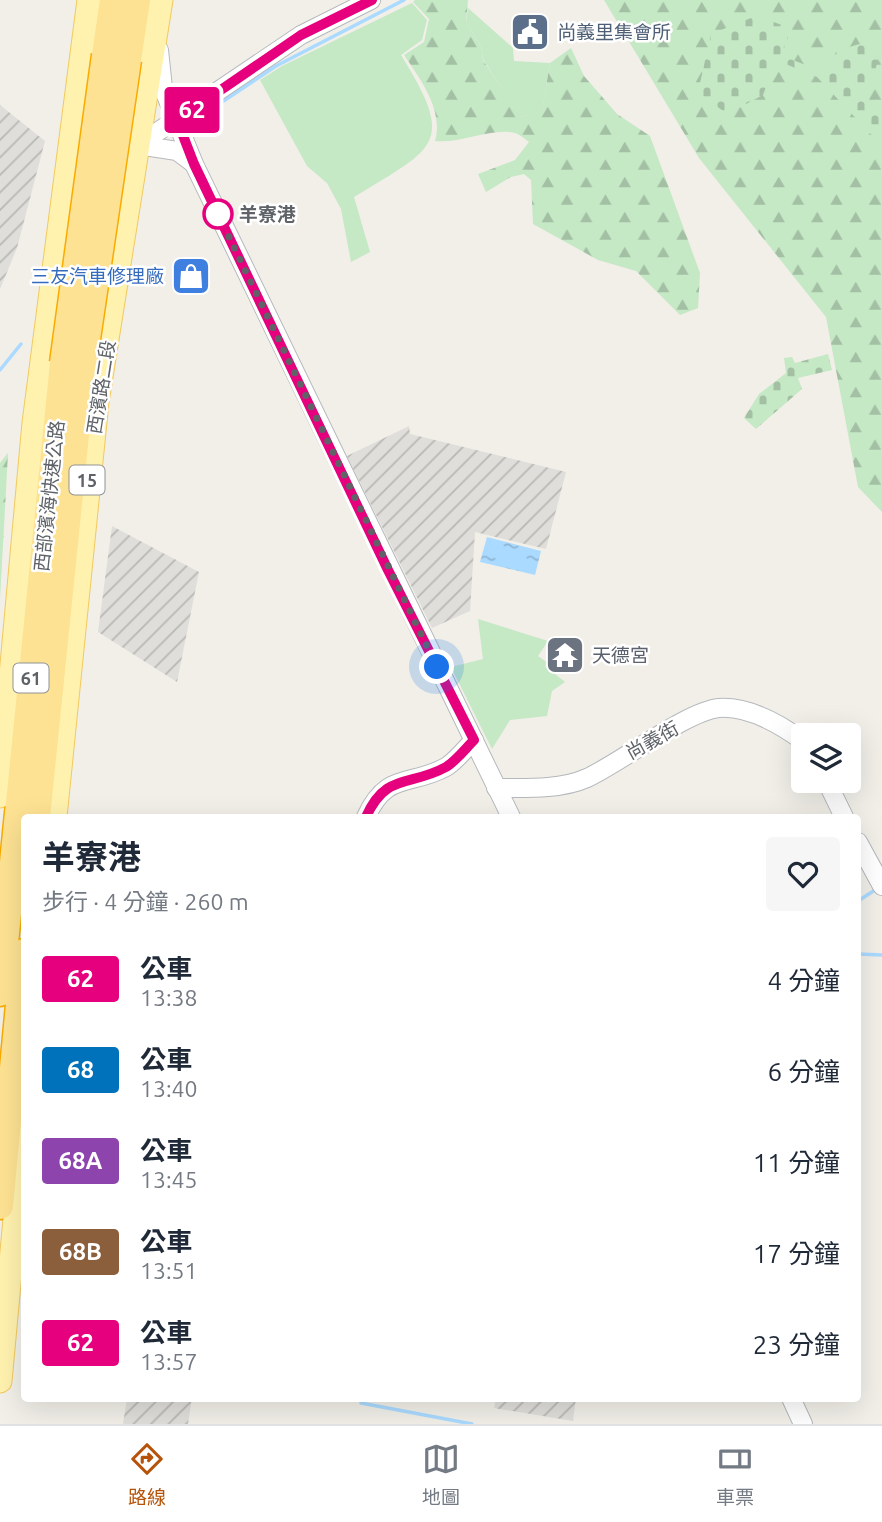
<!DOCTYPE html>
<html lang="zh-TW">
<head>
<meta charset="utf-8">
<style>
  :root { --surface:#fff; --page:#f6f6f7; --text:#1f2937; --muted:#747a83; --line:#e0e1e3; --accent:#b45309 }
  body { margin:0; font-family:Ubuntu,"Noto Sans TC",sans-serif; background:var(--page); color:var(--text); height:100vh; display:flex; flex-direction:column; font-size:26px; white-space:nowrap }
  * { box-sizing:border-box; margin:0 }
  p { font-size:23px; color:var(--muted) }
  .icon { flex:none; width:38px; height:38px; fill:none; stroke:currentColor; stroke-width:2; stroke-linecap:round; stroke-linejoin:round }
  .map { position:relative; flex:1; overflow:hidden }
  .drawer { position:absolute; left:21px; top:814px; width:840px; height:588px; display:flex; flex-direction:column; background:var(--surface); border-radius:7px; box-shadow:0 7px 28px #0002 }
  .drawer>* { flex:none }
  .badge { padding:0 14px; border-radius:5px; font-size:24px; line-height:46px }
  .fabs { position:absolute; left:791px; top:723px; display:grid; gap:14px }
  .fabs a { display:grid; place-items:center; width:70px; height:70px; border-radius:7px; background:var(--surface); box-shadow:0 7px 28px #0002; font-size:35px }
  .you { position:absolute; width:35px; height:35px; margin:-18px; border:5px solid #fff; border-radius:50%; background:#1a73e8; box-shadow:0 0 0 10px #1a73e833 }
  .map>.badge { position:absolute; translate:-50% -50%; box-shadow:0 0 0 4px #fff }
  .round { display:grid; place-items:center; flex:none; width:74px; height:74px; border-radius:7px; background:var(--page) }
  .overview { display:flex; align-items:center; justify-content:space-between; height:119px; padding:0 21px }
  h1 { font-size:33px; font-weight:700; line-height:52px }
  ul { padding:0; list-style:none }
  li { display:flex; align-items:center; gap:21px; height:91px; padding:0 21px }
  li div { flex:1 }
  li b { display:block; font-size:26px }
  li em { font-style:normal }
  li .badge { min-width:77px; font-weight:700; text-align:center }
  .dock { display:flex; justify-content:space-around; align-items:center; height:98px; border-top:2px solid var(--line); background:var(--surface); font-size:19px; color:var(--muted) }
  .dock a { display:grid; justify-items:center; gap:4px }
  .dock .current { color:var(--accent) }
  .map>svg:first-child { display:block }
  .industrial { fill:url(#industrial-furrows) }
  .green { fill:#c5e8c5 }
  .forest { fill:url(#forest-firs) }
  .cemetery { fill:url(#cemetery-stones) }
  .water { fill:url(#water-ripples) }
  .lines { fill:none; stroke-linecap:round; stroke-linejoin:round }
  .stream { stroke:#aadaff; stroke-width:3.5 }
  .minor-casing { stroke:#b5b8bc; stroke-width:20 }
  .major-casing { stroke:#f2c960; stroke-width:25 }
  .highway-casing { stroke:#f9ab00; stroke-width:29 }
  .minor { stroke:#fff; stroke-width:18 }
  .major { stroke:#fff2af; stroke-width:23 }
  .highway { stroke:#fde293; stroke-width:26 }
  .highway-bridge-casing { stroke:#f9ab00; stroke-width:29; stroke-linecap:butt }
  .highway-bridge { stroke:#fde293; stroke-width:26 }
  .line-casing { stroke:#fff; stroke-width:16 }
  .line { stroke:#e6007e; stroke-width:10 }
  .walk { stroke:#5f6368; stroke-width:7; stroke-dasharray:0 12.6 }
  .stop-dot { fill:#fff; stroke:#e6007e; stroke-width:3.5 }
  .labels { text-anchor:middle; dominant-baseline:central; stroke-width:5; stroke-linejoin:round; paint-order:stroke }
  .shield { fill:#fff; stroke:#8f9295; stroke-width:2 }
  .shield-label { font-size:18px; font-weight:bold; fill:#5f6368 }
  .service-label { font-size:19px; fill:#4e5e75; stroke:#fff; text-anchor:start }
  .stop-label { font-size:19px; font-weight:bold; fill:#5f6368; stroke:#fff; text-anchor:start }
  .shop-label { font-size:19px; fill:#366cbe; stroke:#fff; text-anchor:end }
  .street-label { font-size:19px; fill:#5f6368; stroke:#fff }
  .worship-label { font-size:19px; fill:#5b616d; stroke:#fff; text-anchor:start }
</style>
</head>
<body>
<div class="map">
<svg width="882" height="1424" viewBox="0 0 882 1424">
  <defs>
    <pattern id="industrial-furrows" width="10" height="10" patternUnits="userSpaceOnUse" patternTransform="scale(1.75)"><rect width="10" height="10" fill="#e0deda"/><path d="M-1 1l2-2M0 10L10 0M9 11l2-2" fill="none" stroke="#b9b8b5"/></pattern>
    <pattern id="forest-firs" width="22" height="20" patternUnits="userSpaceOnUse" patternTransform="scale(1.75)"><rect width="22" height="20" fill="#c5e8c5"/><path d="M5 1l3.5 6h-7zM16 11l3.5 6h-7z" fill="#a3c0a4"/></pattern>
    <pattern id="cemetery-stones" width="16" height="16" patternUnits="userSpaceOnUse" patternTransform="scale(1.75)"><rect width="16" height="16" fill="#c5e8c5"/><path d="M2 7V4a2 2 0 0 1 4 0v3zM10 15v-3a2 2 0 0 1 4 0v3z" fill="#a3c0a4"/></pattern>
    <pattern id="water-ripples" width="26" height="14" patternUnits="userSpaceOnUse" patternTransform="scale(1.75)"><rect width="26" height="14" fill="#aadaff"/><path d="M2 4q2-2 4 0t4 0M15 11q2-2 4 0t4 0" fill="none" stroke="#8eb4d2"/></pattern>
  </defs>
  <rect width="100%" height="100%" fill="#f1efe8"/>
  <g class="industrial">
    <polygon points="0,105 45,141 17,248 0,289"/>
    <polygon points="409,426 410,434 566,472 546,549 475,532 470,611 432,628 347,456"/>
    <polygon points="112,526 199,572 177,682 98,632"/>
    <polygon points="127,1398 192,1398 188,1424 123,1424"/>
    <polygon points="496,1398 576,1398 573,1421 494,1408"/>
  </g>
  <g class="green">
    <path d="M412,3L427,20L422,40L401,55C457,145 435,147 354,197L370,252L351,262L341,209L327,183L307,166L260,80L282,66Z"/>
    <polygon points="468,8 513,48 514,61 550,63 542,112 520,117 483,59 481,46 466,22"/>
    <polygon points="478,619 548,641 538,656 548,663 545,666 565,682 552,691 547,716 510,720 492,749 451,667 483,659"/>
  </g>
  <g class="forest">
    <path d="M415,0H468L466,22L481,46L483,60L521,117L542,111L550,63L571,48L584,76L617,114L650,136L700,273L698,308L680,315L636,271L598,260L533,224L531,180L524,174L511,177L486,192L478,174L515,160L529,142C525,139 519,134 515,133C493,127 460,144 435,141C444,110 420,79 404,55L424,42L429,19L413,2Z"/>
    <polygon points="604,0 882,0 882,512 858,487 826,317 699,158"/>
    <polygon points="8,453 0,599 0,463"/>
  </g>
  <g class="cemetery">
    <polygon points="756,16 782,25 788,38 780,55 821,71 838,50 867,42 878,58 869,100 882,104 882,146 817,77 776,60 763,95 727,114 698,92 711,34"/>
    <polygon points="828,354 832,370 798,378 802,389 756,429 744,418 759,394 786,373 784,358 792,357 795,363"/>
  </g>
  <polygon class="water" points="487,537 541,551 535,575 480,562"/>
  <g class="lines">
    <g class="stream">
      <polyline points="213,108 276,66 404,0"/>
      <polyline points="0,370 21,344"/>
      <polyline points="858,901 875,890"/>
      <polyline points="858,954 882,955"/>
      <polyline points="330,1398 343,1400"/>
      <polyline points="361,1403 472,1424"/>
    </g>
    <g class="minor-casing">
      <g id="minor">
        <polyline points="159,50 163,88 194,164 511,817"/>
        <polyline points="130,145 138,145 301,35 371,0"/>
        <polyline points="138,145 177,151 193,163"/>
        <polyline points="826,780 844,817"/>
        <path d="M496,788C525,788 560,790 587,778C620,763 687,711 719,708C748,706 781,725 803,741"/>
        <path d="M366,817C387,771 409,787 446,767C456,761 466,748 474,740"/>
        <polyline points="858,842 882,886"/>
        <polyline points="791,1398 803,1424"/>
      </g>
    </g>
    <g class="major-casing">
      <g id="major">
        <polyline points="0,796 34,423 89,0"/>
        <polyline points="55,817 97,402 161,0"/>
        <polyline points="0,1381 24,1122"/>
      </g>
    </g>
    <g class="highway-casing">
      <g id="highway">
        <polyline points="105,55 113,0"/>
        <polyline points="128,60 137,0"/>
        <polyline points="37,817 83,366"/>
        <polyline points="0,993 63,363"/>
        <polyline points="0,1206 24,952"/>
      </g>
    </g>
    <use href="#minor" class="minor"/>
    <use href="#major" class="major"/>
    <use href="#highway" class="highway"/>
    <g class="highway-bridge-casing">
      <g id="highway-bridge">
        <polyline points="63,363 105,55"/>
        <polyline points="83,366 128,60"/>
      </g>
    </g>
    <use href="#highway-bridge" class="highway-bridge"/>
  </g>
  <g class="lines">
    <g class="line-casing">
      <path id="line" d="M366,817C386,772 410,787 446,767C456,761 466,748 474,740L388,570L194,164L177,120L301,35L372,0"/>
    </g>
    <use href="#line" class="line"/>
    <polyline class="walk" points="218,214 437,667"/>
  </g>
  <defs>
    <g id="civic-square" transform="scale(2.0125)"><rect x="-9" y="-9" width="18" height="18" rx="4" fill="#5c6f8a" stroke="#fff"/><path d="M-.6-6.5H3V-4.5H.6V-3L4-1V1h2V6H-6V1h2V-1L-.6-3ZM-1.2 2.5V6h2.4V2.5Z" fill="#fff"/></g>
    <g id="shop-square" transform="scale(2.0125)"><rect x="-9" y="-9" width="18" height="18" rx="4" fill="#3f7fe0" stroke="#fff"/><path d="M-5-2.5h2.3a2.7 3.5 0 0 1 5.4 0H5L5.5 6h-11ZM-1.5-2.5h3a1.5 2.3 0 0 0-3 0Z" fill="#fff"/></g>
    <g id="temple-square" transform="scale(2.0125)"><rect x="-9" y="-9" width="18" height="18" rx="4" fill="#6b7280" stroke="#fff"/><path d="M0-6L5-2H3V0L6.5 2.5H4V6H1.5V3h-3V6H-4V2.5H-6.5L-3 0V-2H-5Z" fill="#fff"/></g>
  </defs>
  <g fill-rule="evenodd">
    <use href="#civic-square" x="530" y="32"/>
    <use href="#shop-square" x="191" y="276"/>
    <use href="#temple-square" x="565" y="655"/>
  </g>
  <circle class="stop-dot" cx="218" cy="214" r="14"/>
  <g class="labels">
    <g class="shield">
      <rect x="69.5" y="465.5" width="35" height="29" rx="5"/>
      <rect x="13.5" y="663.5" width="35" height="29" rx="5"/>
    </g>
    <g class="shield-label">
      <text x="87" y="480">15</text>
      <text x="31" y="678">61</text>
    </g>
    <g class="service-label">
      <text x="557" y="32">尚義里集會所</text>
    </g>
    <g class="stop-label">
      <text x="239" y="214">羊寮港</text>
    </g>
    <g class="shop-label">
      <text x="164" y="276">三友汽車修理廠</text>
    </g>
    <g class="street-label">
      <text transform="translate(101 387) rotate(-81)">西濱路二段</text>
      <text transform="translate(49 496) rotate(-84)">西部濱海快速公路</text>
      <text transform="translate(652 740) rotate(-29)">尚義街</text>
    </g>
    <g class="worship-label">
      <text x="592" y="655">天德宮</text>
    </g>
  </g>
</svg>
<div class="fabs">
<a><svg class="icon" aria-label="layers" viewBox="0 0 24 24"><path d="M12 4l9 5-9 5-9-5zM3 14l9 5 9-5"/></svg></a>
</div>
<div class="you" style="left:437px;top:667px"></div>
<b class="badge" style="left:192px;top:110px;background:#e6007e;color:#fff">62</b>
<section class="drawer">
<div class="overview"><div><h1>羊寮港</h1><p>步行 · 4 分鐘 · 260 m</p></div><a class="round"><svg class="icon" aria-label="heart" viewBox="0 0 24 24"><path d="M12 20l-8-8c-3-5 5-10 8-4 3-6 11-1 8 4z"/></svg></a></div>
<ul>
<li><span class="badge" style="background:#e6007e;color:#fff">62</span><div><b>公車</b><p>13:38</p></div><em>4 分鐘</em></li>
<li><span class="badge" style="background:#0072bc;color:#fff">68</span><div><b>公車</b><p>13:40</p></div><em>6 分鐘</em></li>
<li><span class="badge" style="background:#8e44ad;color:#fff">68A</span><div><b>公車</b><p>13:45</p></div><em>11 分鐘</em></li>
<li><span class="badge" style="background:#8b5e3c;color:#fff">68B</span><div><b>公車</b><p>13:51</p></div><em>17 分鐘</em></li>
<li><span class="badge" style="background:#e6007e;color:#fff">62</span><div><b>公車</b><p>13:57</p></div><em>23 分鐘</em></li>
</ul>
</section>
</div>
<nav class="dock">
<a class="current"><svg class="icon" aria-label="directions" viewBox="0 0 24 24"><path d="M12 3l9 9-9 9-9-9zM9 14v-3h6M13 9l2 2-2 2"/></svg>路線</a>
<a><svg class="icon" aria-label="map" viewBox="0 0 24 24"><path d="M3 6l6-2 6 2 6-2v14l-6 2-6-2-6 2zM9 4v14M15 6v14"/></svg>地圖</a>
<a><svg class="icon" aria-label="tickets" viewBox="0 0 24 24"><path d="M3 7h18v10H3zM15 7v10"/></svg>車票</a>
</nav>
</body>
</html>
